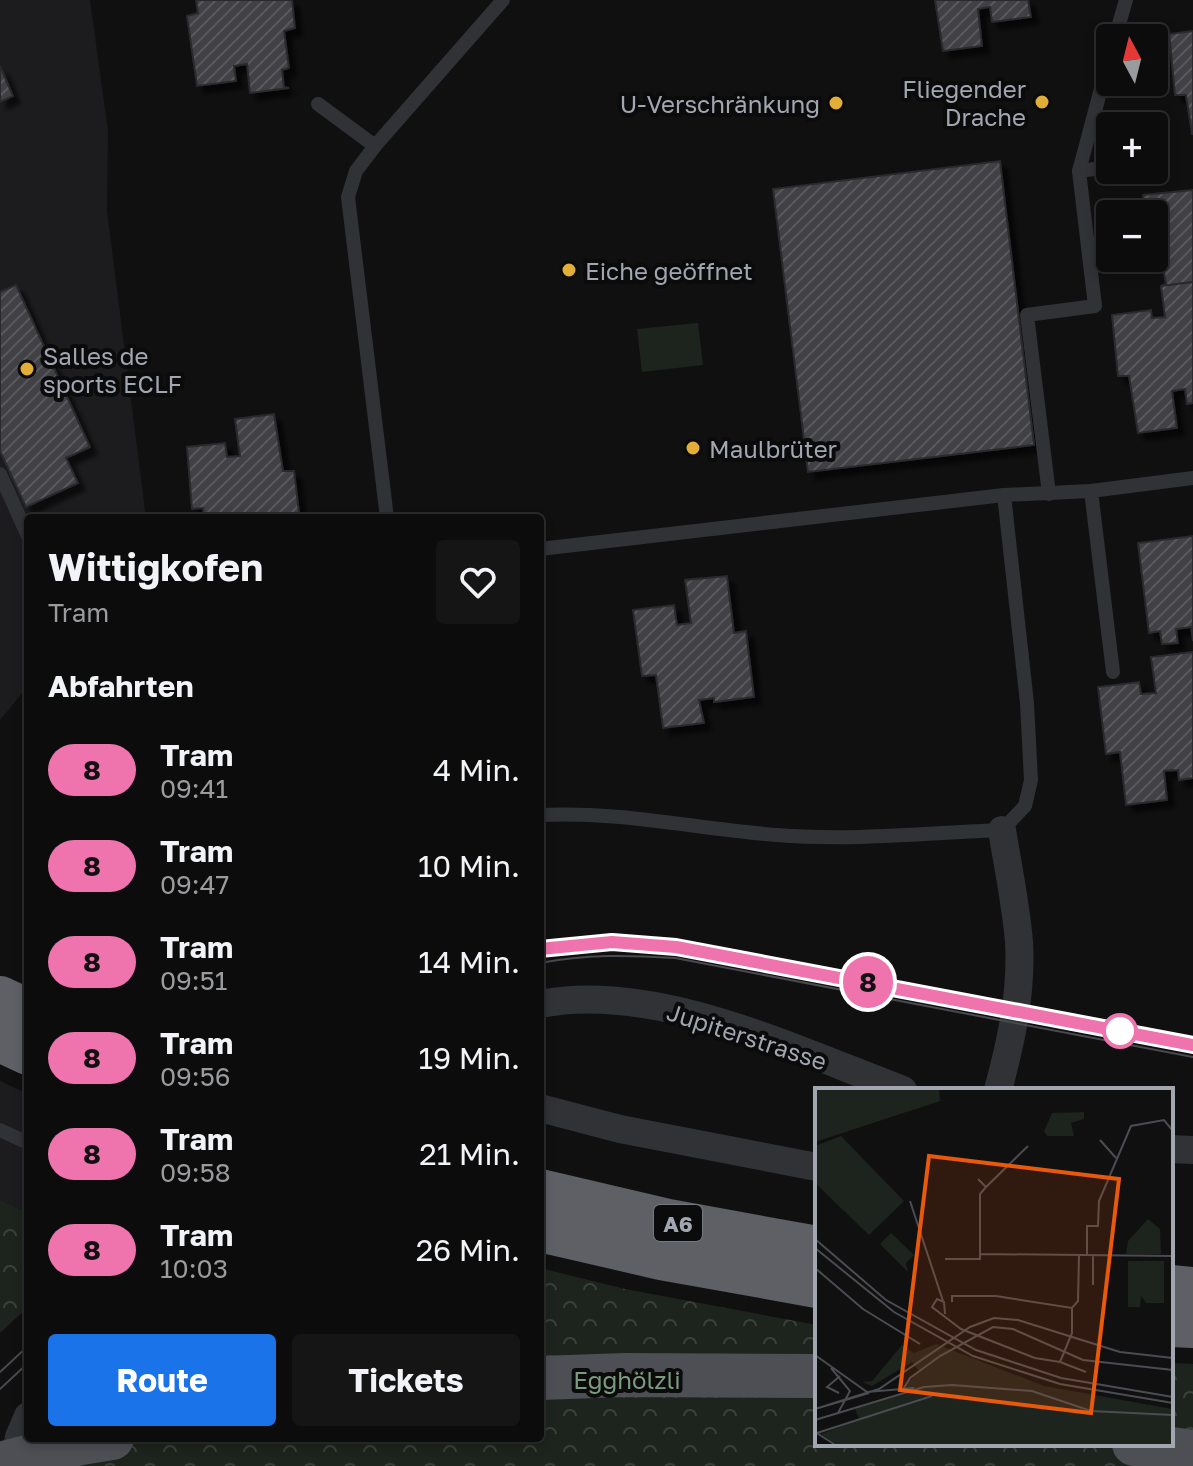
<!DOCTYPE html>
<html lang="de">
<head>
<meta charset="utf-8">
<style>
  :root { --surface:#0c0c0d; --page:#151516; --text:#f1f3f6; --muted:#9a9b9d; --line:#2c2c2e; --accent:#1a73e8 }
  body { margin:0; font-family:"Golos Text",sans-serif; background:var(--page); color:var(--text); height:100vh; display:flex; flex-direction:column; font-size:30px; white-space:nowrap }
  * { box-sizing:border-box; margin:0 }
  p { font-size:26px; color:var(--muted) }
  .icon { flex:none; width:44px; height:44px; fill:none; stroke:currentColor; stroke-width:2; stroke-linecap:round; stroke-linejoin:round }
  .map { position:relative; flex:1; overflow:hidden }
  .drawer { position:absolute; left:24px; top:514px; width:520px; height:928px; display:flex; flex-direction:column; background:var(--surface); border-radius:8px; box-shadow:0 4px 12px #0003,0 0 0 2px var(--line) }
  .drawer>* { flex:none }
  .badge { padding:0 16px; border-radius:26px; font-size:28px; line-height:52px }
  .needle { width:52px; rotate:353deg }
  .buttons { position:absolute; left:1096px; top:24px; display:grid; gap:16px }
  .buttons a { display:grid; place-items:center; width:72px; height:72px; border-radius:8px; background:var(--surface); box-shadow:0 4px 12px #0003,0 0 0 2px var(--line); font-size:40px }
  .map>.badge { position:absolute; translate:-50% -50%; box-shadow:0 0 0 4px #fff }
  h2 { padding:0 24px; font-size:30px; line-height:72px }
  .round { display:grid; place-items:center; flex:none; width:84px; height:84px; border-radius:8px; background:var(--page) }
  .headline { display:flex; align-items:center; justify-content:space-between; height:136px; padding:0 24px }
  h1 { font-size:38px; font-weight:700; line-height:60px }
  .primary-button { display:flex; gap:16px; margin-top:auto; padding:16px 24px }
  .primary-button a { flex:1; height:92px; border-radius:8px; background:var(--accent); color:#fff; font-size:32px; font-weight:700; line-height:92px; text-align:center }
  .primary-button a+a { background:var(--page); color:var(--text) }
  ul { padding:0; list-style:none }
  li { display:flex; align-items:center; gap:24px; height:96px; padding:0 24px }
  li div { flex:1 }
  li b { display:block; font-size:30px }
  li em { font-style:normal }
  li .badge { min-width:88px; font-weight:700; text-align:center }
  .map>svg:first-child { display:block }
  .built { fill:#1c1c1e }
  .forest { fill:url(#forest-crowns) }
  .park { fill:#1d231d }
  .building { fill:url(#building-hatch); stroke:#2a2a2d; stroke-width:2; filter:url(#shadow) }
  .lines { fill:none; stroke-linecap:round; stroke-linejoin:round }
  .service { stroke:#313236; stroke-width:14 }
  .minor { stroke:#313236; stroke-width:28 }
  .primary { stroke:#4d4f55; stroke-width:44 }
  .motorway { stroke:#5e6066; stroke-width:44 }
  .tram { stroke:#484a4f; stroke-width:2 }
  .line-casing { stroke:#fff; stroke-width:18 }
  .line { stroke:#ef73ac; stroke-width:12 }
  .poi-dot { fill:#e2ae37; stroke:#0b0b0c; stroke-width:3 }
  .stop-dot { fill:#fff; stroke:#ef73ac; stroke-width:4 }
  .labels { text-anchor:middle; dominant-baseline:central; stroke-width:8; stroke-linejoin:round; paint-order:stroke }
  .shield { fill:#0b0b0c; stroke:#757880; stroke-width:2 }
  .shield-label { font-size:22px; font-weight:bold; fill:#a2a6b1 }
  .poi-label { font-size:24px; fill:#a2a6b1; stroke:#0b0b0c; text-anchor:start }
  .street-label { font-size:24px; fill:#a2a6b1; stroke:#0b0b0c }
  .park-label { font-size:24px; fill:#7a9b7d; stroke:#0b0b0c }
  .inset-road { fill:none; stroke:#4a4c51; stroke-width:2 }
  .view { fill:#e8590c; fill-opacity:0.15; stroke:#e8590c; stroke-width:4 }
  .inset-edge { fill:none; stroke:#a2a6b1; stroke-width:4 }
</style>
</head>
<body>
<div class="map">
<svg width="1193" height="1466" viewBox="0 0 1193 1466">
  <defs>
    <pattern id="forest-crowns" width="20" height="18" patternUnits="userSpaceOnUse" patternTransform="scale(2)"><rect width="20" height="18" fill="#1d231d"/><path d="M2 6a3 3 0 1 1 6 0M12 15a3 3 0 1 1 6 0" fill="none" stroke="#3b403b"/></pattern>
    <pattern id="building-hatch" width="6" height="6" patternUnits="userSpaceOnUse" patternTransform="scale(2)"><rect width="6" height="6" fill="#3f4044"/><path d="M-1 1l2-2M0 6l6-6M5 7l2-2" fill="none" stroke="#58595d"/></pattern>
    <filter id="shadow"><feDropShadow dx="7" dy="7" stdDeviation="2" flood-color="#0009"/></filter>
  </defs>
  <rect width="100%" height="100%" fill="#101011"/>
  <g class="built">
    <polygon points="0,0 90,0 108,131 107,211 146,518 28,518 28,686 0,720"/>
    <polygon points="0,1081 28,1094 28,1213 0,1200"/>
  </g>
  <g class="forest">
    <polygon points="0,1200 28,1213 28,1307 0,1333"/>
    <polygon points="540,1268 625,1289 817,1325 817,1444 1171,1444 1171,1363 1193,1364 1193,1466 38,1466 30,1438 540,1438"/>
  </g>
  <polygon class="park" points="698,323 703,365 642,372 637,329"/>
  <g class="building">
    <polygon points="196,0 292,0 295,28 284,31 289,68 282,70 284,87 289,88 250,93 247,64 234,66 236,81 197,86 187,16 198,13"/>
    <polygon points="935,0 1028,0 1031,17 992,22 990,7 978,9 982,46 943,51"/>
    <polygon points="1193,31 1193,134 1192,134 1186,95 1175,95 1169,34"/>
    <polygon points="0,66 13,96 0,102"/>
    <polygon points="1000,161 1034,445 808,472 773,189"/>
    <polygon points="1193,190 1193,282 1161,286 1166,284 1158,241 1154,242 1154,214 1145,214 1143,195"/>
    <polygon points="1193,282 1193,403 1187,404 1185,389 1172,391 1177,428 1138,433 1129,376 1118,376 1112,315 1151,310 1152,318 1165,317 1161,286"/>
    <polygon points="16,285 90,447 66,458 78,483 26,507 0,451 0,292"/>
    <polygon points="274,414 283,471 294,471 299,512 293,515 293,518 204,518 203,508 192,509 187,447 225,443 227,457 240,456 235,419"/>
    <polygon points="1193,536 1193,641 1191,627 1176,629 1178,643 1162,644 1160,631 1149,633 1138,543"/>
    <polygon points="727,576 734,633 746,631 754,697 714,702 714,698 699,700 704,723 663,728 656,675 642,676 633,610 674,605 677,625 691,623 685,580"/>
    <polygon points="1193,652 1193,778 1179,780 1178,770 1164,771 1167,800 1126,805 1120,752 1106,754 1098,687 1139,682 1141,694 1156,693 1151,657"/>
  </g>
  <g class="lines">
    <g class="service">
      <polyline points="1115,38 1126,0"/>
      <polyline points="318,104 375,146 503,0"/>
      <polyline points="375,146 356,171 348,197 387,518"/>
      <polyline points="1154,162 1158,161"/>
      <polyline points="1079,171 1110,167"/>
      <polyline points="0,474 28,536"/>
      <polyline points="1091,491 1113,672"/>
      <polyline points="1049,494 1027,315 1095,306 1079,171 1110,55"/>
      <polyline points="540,549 1004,495 1091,491 1193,478"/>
      <path d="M540,815C620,811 697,829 777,835C852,841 927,833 1002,830L1025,806L1031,780L1027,703L1004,495"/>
      <polyline points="0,1130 28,1143"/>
    </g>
    <g class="minor">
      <path d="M540,1004C655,981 796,1050 903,1090"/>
      <path d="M998,1090C1011,1042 1022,992 1019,942C1016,905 1008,867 1002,830"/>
      <polyline points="540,1108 620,1129 817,1167"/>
      <polyline points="1171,1149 1193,1150"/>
      <polyline points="14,1466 19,1437 28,1416"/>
    </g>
    <g class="primary">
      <polyline points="540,1378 625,1375 817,1376"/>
      <polyline points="1134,1444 1193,1452"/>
      <polyline points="0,1464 81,1443 112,1438"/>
    </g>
    <g class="motorway">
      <polyline points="0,998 28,1011"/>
      <polyline points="0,1040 28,1053"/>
      <polyline points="540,1191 668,1221 817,1248"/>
      <polyline points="540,1230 661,1258 817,1286"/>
      <polyline points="1171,1287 1193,1289"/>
      <polyline points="1171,1325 1193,1326"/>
    </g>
    <g class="tram">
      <polyline points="540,949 612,942 676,947 1162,1039"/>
      <path d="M540,963C586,954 629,955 675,958L1193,1057"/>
      <polyline points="0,1372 28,1346"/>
      <polyline points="0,1389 28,1363"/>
    </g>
  </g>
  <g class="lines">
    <g class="line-casing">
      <polyline id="line" points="540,949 612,942 676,947 1193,1045"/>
    </g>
    <use href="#line" class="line"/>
  </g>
  <g class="poi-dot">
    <circle cx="1042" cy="102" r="8"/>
    <circle cx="836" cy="103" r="8"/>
    <circle cx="569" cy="270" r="8"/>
    <circle cx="27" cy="369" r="8"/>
    <circle cx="693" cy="448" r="8"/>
  </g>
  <circle class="stop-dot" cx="1120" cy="1031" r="16"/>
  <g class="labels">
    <rect class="shield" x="654" y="1205" width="48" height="36" rx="6"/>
    <g class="shield-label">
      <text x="678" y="1223">A6</text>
    </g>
    <g class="poi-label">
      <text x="1026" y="88" text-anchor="end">Fliegender<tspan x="1026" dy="28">Drache</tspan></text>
      <text x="820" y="103" text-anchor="end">U-Verschränkung</text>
      <text x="585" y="270">Eiche geöffnet</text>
      <text x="43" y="355">Salles de<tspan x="43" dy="28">sports ECLF</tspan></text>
      <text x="709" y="448">Maulbrüter</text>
    </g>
    <g class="street-label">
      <text transform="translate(747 1036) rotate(18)">Jupiterstrasse</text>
    </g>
    <g class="park-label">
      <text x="627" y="1379">Egghölzli</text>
    </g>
  </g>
  <g transform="translate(815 1088)">
    <rect width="358" height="358" fill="#101011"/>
    <path d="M0,0H124L125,13L0,54Z" fill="#1d231d"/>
    <path d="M121,256L229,298L358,321V358H24L6,346L45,332L40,321L92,305L90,298L104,283L97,274L57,298L47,294L57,293L87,257L99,265Z" fill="#1d231d"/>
    <path d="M269,24V31L256,35L259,48H232L229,43L237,25ZM26,48L89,113L54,147L0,95V58ZM333,131L345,141L346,166H311L313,153ZM76,145L99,167L91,175L93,184L65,156ZM313,173H349V215H331L326,208L325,219H313Z" fill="#1d231d"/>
    <path class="inset-road" d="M285,52L301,70M163,91L171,99L213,58M95,113L128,213M0,151L71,212L161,262L246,290L358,309M0,160L79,224L158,268L245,296L358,315M165,166V106L171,99M272,167V138H283L284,113L316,38L349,32L358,43M130,171H165V166L358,168M0,180L48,221L105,256M278,197V168M137,214V208H181L257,220L263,213L264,167M130,226L129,214L122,211L117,219L146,241L220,270L245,274M0,267L52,304L99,300M245,274L257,245V220M245,274L271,284M16,280L35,303L23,325M87,303L95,290L125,268L178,239L198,241L268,272L358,282M24,305L12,299L25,288M0,321L54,305M0,321L64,301L155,239L179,230L203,232L305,264L358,270M0,332L109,299L137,297L217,303L276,323L358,327M0,344L22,358M2,345L117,308"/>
    <path class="view" d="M114,68L304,91L276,325L85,302Z"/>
    <rect width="358" height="358" class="inset-edge"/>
  </g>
</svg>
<div class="buttons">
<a><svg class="needle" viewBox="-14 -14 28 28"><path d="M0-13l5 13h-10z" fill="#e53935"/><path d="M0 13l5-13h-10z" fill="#9a9b9d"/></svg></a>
<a>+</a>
<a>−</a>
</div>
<b class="badge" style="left:868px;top:982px;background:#ef73ac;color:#111">8</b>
<section class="drawer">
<div class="headline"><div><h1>Wittigkofen</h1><p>Tram</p></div><a class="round"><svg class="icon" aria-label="heart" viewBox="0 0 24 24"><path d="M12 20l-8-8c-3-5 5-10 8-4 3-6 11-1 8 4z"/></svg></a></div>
<h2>Abfahrten</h2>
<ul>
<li><span class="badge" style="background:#ef73ac;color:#111">8</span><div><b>Tram</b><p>09:41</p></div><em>4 Min.</em></li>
<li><span class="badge" style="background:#ef73ac;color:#111">8</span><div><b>Tram</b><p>09:47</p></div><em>10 Min.</em></li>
<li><span class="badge" style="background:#ef73ac;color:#111">8</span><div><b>Tram</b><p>09:51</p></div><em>14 Min.</em></li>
<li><span class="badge" style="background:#ef73ac;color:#111">8</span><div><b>Tram</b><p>09:56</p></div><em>19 Min.</em></li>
<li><span class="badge" style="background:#ef73ac;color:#111">8</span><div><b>Tram</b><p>09:58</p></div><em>21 Min.</em></li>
<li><span class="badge" style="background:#ef73ac;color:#111">8</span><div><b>Tram</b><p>10:03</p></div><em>26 Min.</em></li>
</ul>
<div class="primary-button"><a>Route</a><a>Tickets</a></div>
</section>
</div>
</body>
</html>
